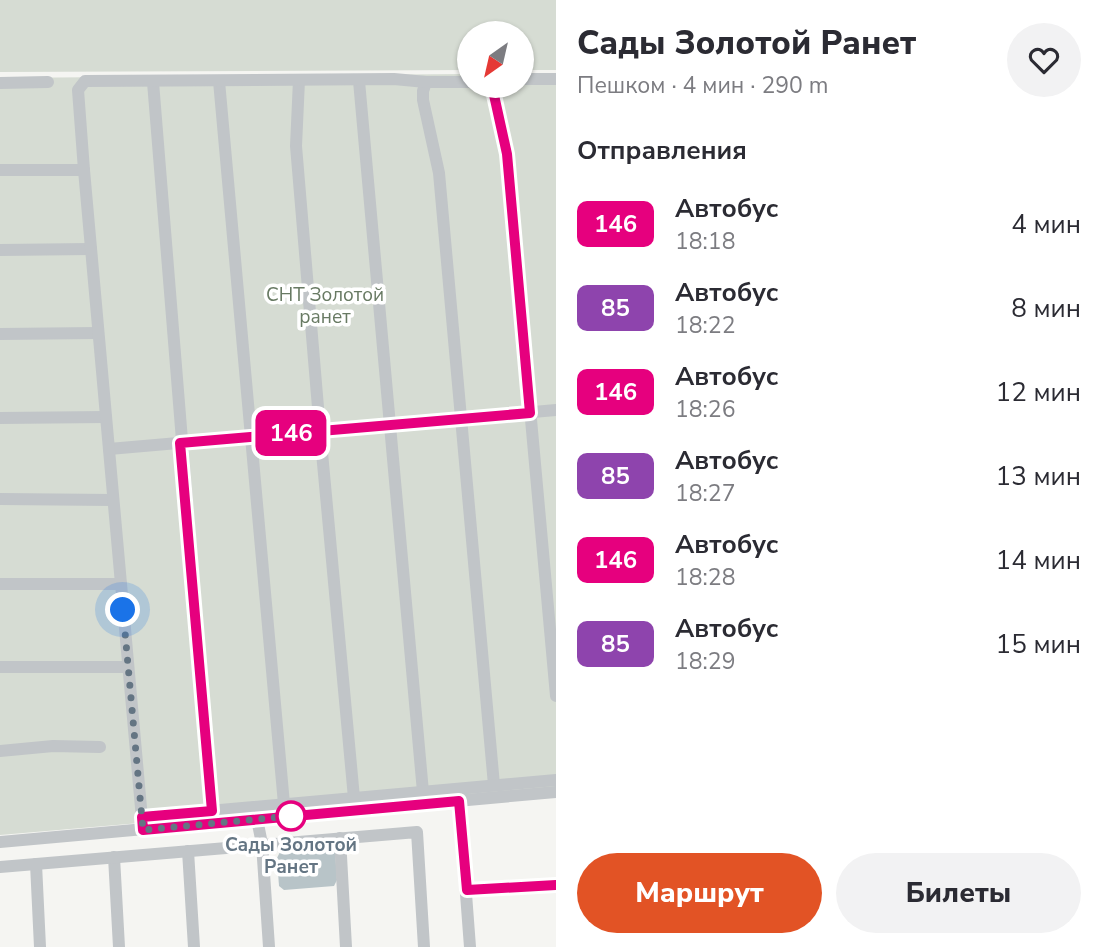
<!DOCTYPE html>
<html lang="ru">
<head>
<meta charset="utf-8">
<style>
  :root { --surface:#fff; --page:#f2f2f3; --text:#2b2b33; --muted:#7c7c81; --accent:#e25325 }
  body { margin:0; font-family:"Nunito Sans",sans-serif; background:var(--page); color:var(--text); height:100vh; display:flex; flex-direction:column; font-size:26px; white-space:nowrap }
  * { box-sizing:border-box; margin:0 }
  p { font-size:23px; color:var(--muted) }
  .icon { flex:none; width:38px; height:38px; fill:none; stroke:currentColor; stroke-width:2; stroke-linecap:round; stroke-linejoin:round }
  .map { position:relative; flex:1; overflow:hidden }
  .sheet { display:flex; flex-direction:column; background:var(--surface); width:546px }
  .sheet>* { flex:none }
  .badge { padding:0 14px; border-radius:10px; font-size:24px; line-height:46px }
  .needle { width:46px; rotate:214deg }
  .tools { position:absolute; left:457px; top:21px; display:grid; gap:14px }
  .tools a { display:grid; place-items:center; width:77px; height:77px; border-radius:50%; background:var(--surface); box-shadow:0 2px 5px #0004; font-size:35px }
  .you { position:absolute; width:35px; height:35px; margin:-18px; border:5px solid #fff; border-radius:50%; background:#1a73e8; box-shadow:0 0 0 10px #1a73e833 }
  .map>.badge { position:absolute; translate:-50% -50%; box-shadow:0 0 0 4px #fff }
  h2 { padding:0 21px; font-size:26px; line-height:63px }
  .round { display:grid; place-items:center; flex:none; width:74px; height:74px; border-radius:37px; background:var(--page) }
  .summary { display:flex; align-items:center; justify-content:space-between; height:119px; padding:0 21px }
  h1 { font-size:33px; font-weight:800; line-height:52px }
  .primary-button { display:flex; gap:14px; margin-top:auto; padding:14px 21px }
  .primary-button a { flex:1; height:80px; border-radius:42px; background:var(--accent); color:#fff; font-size:28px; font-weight:800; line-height:80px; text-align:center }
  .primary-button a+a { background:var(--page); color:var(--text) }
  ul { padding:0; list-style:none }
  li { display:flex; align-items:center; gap:21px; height:84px; padding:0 21px }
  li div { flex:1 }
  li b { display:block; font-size:26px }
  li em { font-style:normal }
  li .badge { min-width:77px; font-weight:700; text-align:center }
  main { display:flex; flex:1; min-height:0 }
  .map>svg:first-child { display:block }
  .green { fill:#d6dcd3 }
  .water { fill:#b8c4c8 }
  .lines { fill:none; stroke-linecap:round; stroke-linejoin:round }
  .minor { stroke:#c1c5c8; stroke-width:12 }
  .line-casing { stroke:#fff; stroke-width:16 }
  .line { stroke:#e6007e; stroke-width:10 }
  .walk { stroke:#647583; stroke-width:7; stroke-dasharray:0 12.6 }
  .stop-dot { fill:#fff; stroke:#e6007e; stroke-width:3.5 }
  .labels { text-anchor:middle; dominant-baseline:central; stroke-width:7; stroke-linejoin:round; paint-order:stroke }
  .park-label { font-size:19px; fill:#687a63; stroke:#fff }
  .stop-label { font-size:19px; font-weight:bold; fill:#647583; stroke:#fff }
</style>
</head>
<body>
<main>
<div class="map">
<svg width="556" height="947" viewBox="0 0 556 947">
  <rect width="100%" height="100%" fill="#f5f5f2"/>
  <g class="green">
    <polygon points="0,0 556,0 556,70 522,70 522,33 469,33 469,70 0,72"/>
    <polygon points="469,74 469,86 522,86 522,74 556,74 556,787 0,835 0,78"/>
  </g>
  <polygon class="water" points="329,847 335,850 337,880 334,886 284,890 279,886 277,858 280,852"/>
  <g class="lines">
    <g class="minor">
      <polyline points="522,79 556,79"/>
      <polyline points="299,80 296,146 320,431 354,798"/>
      <polyline points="219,81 284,804"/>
      <polyline points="359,81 423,792"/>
      <polyline points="153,82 212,811"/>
      <polyline points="426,82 423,91 423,100 439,173 494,785"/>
      <polyline points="0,83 48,82"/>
      <polyline points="492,86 507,154 556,696"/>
      <polyline points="0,170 84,170"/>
      <polyline points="0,250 91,249"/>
      <polyline points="0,334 98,333"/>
      <polyline points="0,418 106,417"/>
      <polyline points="109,449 556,410"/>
      <polyline points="0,499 113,500"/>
      <polyline points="0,584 121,584"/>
      <polyline points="0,667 128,667"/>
      <polyline points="0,751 53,746 100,747"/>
      <polyline points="459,801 470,947"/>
      <polyline points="142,817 556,780"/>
      <polyline points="257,819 262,844 269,947"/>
      <polyline points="143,830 84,170 78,90 85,81 394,79 426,82 469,82"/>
      <polyline points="340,838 346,947"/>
      <polyline points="0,842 556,792"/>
      <polyline points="188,851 194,947"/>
      <polyline points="114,857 119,947"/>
      <polyline points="36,864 40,947"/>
      <polyline points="0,867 417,832 424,947"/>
      <polyline points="467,890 556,885"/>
    </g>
  </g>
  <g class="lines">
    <g class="line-casing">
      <polyline id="line" points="492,86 507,154 530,413 180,443 212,811 142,817 143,830 459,801 467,890 556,885"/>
    </g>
    <use href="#line" class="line"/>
    <polyline class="walk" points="123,610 143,830 291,816"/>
  </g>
  <circle class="stop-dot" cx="291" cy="816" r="14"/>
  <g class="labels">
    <g class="park-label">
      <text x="325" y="295">СНТ Золотой<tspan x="325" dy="22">ранет</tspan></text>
    </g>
    <g class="stop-label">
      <text x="291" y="845">Сады Золотой<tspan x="291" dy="22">Ранет</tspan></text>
    </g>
  </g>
</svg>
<div class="tools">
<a><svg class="needle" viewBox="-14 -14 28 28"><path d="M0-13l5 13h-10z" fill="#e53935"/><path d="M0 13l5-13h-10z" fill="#7c7c81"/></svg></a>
</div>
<div class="you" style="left:123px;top:610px"></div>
<b class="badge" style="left:291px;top:433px;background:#e6007e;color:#fff">146</b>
</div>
<section class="sheet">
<div class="summary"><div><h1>Сады Золотой Ранет</h1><p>Пешком · 4 мин · 290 m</p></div><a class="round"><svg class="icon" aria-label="heart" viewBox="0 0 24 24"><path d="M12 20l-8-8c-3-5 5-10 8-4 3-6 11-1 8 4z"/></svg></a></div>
<h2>Отправления</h2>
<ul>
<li><span class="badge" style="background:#e6007e;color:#fff">146</span><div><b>Автобус</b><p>18:18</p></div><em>4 мин</em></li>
<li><span class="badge" style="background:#8e44ad;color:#fff">85</span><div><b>Автобус</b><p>18:22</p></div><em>8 мин</em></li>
<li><span class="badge" style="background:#e6007e;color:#fff">146</span><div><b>Автобус</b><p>18:26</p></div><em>12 мин</em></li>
<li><span class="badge" style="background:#8e44ad;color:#fff">85</span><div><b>Автобус</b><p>18:27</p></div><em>13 мин</em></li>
<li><span class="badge" style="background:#e6007e;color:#fff">146</span><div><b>Автобус</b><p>18:28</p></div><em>14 мин</em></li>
<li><span class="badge" style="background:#8e44ad;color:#fff">85</span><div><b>Автобус</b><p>18:29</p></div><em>15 мин</em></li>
</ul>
<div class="primary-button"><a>Маршрут</a><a>Билеты</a></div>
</section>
</main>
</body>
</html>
